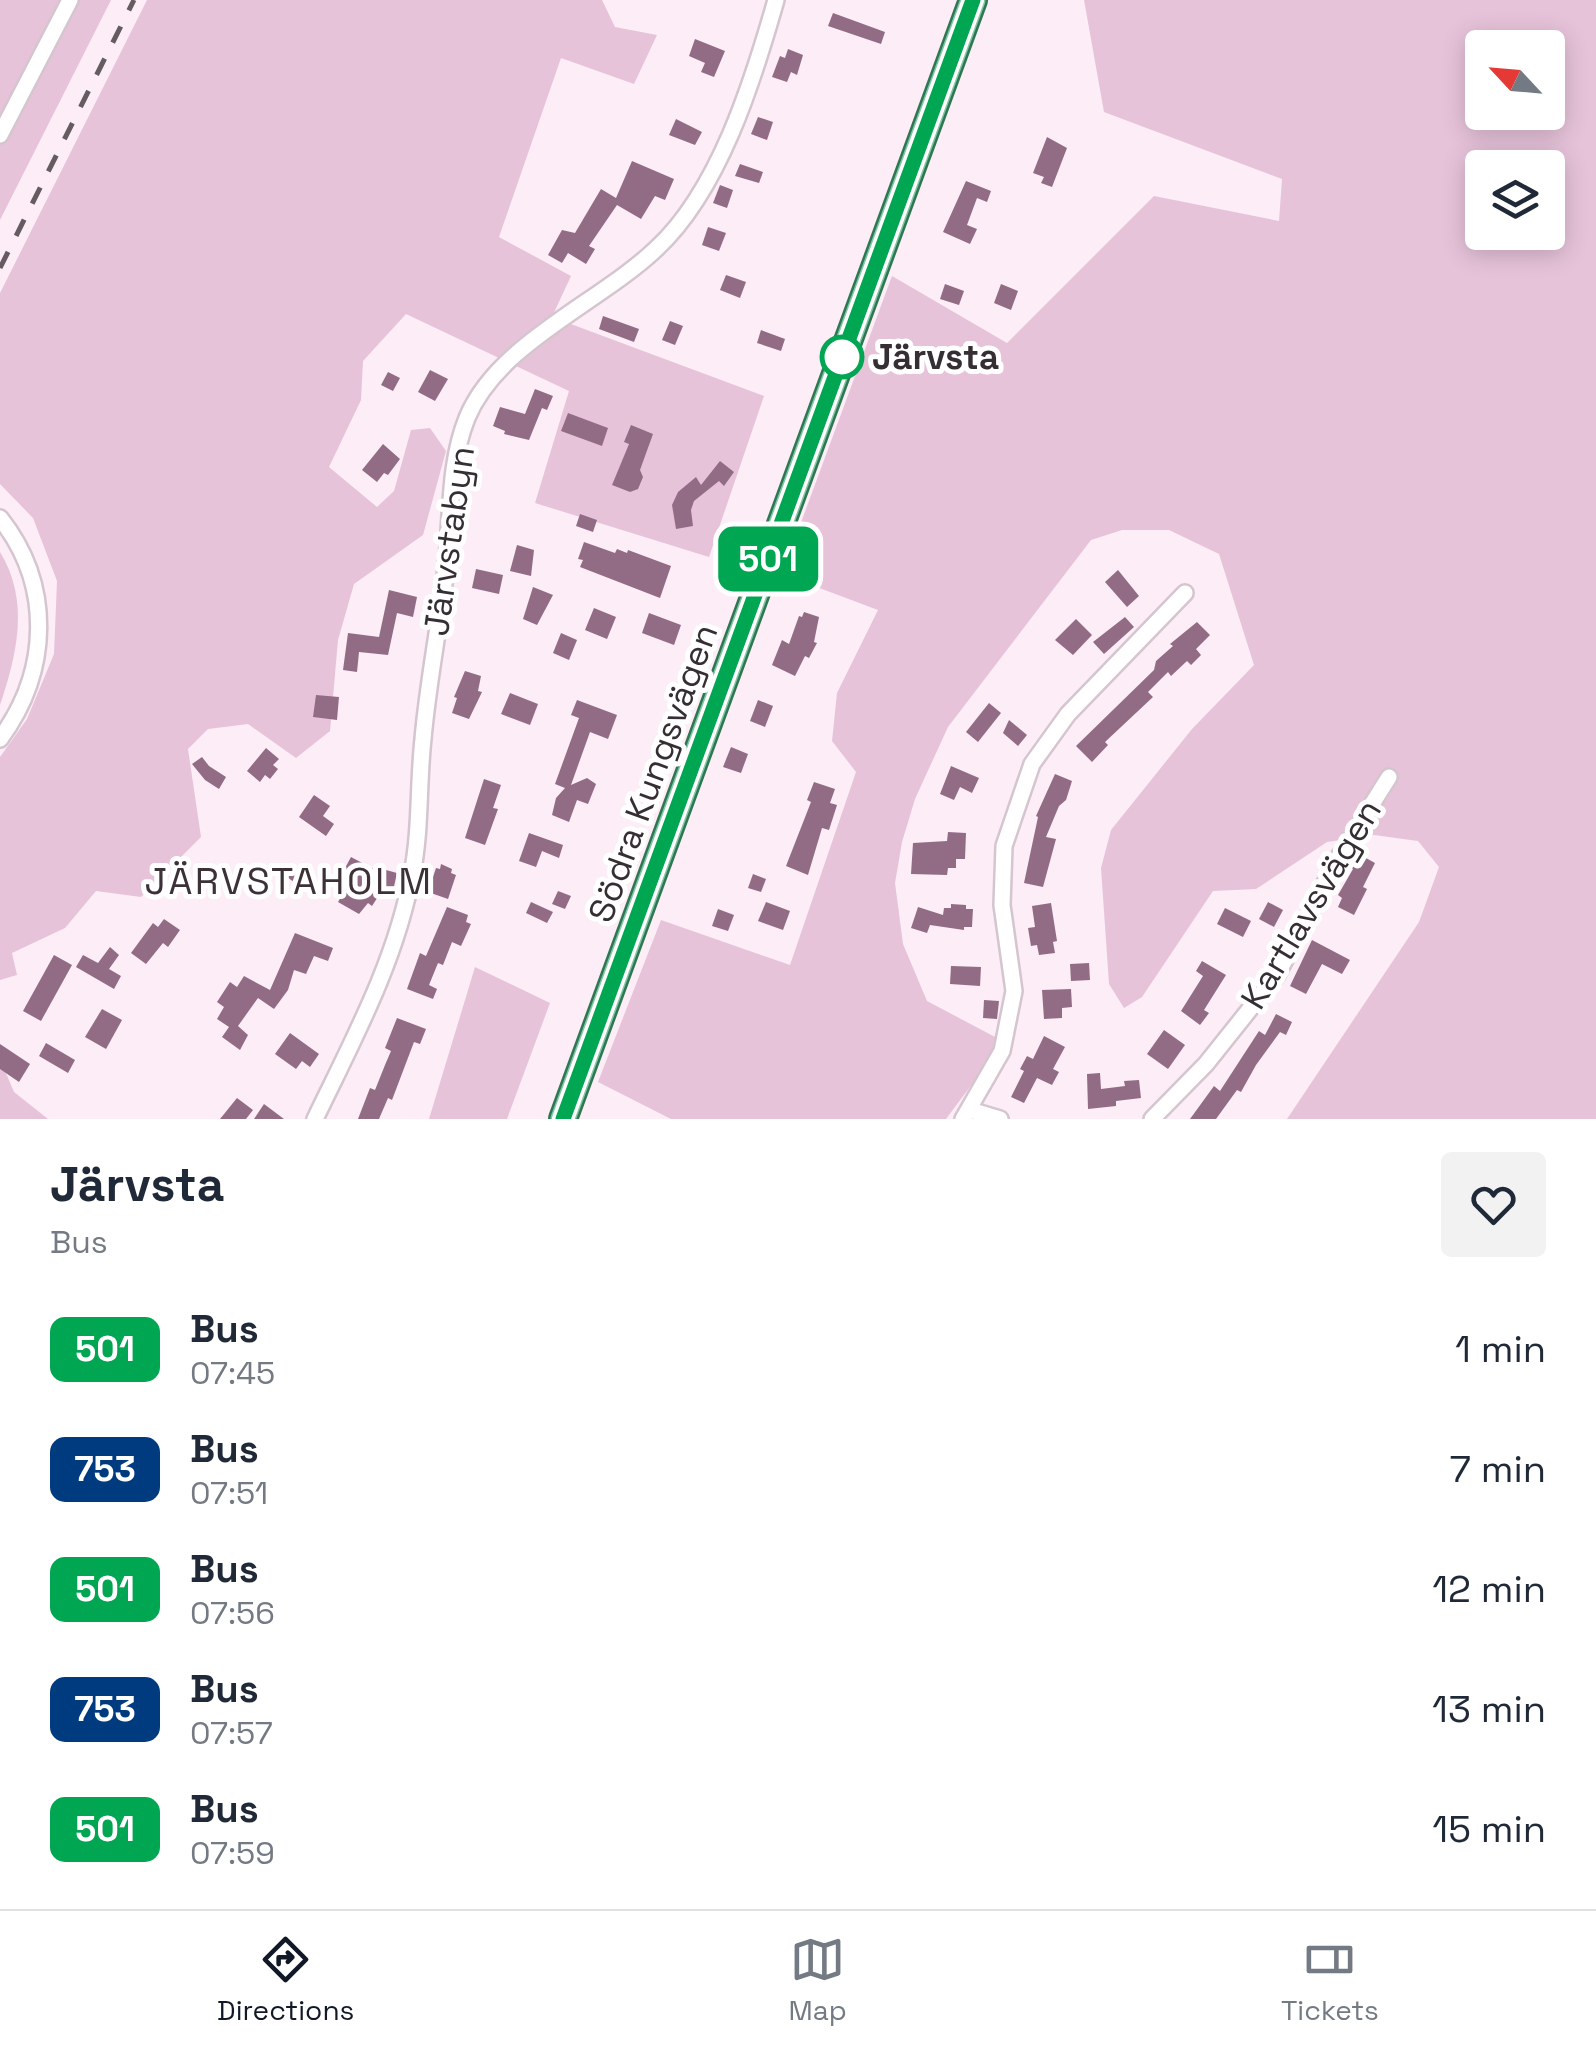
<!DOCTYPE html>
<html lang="en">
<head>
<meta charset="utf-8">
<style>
  :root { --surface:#fff; --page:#f2f2f3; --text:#1f2937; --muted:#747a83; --line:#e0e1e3; --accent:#111827 }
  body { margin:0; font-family:"Space Grotesk",sans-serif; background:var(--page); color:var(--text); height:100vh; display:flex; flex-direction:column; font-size:38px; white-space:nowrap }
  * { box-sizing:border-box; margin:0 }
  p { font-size:32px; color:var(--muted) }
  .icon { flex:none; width:55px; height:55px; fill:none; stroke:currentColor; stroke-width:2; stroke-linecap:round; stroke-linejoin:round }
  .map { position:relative; height:1119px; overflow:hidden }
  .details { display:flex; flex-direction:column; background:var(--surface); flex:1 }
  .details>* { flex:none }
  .badge { padding:0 20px; border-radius:15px; font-size:35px; line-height:65px }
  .needle { width:65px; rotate:296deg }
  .fabs { position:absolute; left:1465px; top:30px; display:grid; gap:20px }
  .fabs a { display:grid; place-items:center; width:100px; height:100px; border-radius:10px; background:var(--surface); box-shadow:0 5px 25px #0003; font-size:50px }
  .map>.badge { position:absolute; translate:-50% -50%; box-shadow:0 0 0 5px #fff }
  .round { display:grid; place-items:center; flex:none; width:105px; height:105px; border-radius:10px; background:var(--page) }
  .headline { display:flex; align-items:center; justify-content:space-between; height:170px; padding:0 50px }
  h1 { font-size:48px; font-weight:700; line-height:75px }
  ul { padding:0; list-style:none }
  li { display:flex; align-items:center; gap:30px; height:120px; padding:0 50px }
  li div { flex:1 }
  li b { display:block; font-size:38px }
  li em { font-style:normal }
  li .badge { min-width:110px; font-weight:700; text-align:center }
  .tabs { display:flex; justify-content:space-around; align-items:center; height:140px; border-top:2px solid var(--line); background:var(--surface); font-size:28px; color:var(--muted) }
  .tabs a { display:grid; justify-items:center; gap:5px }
  .tabs .selected { color:var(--accent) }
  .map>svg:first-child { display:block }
  .green { fill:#e7c3da; fill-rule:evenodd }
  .building { fill:#926c85 }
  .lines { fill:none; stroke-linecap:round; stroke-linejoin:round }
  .minor-casing { stroke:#d5c5cf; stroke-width:20 }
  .primary-casing { stroke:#2d7753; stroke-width:30 }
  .minor { stroke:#fff; stroke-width:15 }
  .primary { stroke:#7fc5a2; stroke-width:25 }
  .rail { stroke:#655c62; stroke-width:5; stroke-dasharray:18 18; stroke-linecap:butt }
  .line-casing { stroke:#fff; stroke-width:22 }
  .line { stroke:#00a651; stroke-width:15 }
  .stop-dot { fill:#fff; stroke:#00a651; stroke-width:5 }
  .labels { text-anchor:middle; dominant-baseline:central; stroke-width:10; stroke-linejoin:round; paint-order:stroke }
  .stop-label { font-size:35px; font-weight:bold; fill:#352f33; stroke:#fff; text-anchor:start }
  .street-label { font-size:35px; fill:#352f33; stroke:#fff }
  .neighbourhood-label { font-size:38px; letter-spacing:2.5px; fill:#3d3138; stroke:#fff }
</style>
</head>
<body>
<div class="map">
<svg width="1596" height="1119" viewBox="0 0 1596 1119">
  <rect width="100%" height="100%" fill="#fdedf7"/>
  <g class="green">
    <polygon points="0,0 111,0 0,220"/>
    <polygon points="147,0 602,0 615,27 657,35 634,84 561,58 499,237 571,276 552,317 764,396 709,557 535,503 569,391 406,314 363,361 361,400 329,467 377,507 394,491 411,430 430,428 446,451 423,535 354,584 338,640 330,731 296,758 248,724 208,729 188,749 201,837 141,897 96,891 65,928 12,953 17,975 0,980 0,757 27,719 54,654 57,581 33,518 0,484 0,293"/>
    <path d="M1084,0H1596V1119H1287L1419,922L1439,867L1418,841L1374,835L1327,842L1256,889L1213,891L1142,997L1124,1008L1109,984L1101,868L1111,830L1192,729L1254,665L1219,554L1169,530H1122L1091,540L948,727L915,799L902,842L895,883L903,944L927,1001L997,1038L987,1064L946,1119H671L598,1082L661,920L790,965L856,772L832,741L837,693L878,610L782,574L892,276L1007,343L1154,196L1279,221L1282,179L1104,112ZM1482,48H1548V112H1482ZM1482,168H1548V232H1482Z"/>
    <path d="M0,552C30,601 17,654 0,705Z"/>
    <polygon points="475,967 550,1003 507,1119 429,1119"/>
    <polygon points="0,1059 14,1092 48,1119 0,1119"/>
  </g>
  <g class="building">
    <polygon points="833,13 885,32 881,44 828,26"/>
    <polygon points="695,39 725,51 714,77 701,72 705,63 689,56"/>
    <polygon points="788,49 803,55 797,75 791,72 787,82 772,77 780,56 785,58"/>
    <polygon points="758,117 773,122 767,140 751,134"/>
    <polygon points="676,119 702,132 695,145 669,135"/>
    <polygon points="1047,137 1067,148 1052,187 1041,183 1044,177 1033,173"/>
    <polygon points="632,161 674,179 665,200 655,196 641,219 617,205 589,246 595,249 586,264 568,253 562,263 548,255 562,230 575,233 601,189 616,198"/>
    <polygon points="740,164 763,172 759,183 735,176"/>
    <polygon points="966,181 991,191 987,202 977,198 967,225 977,229 970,244 943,232"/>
    <polygon points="720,185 733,190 727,208 713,203"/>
    <polygon points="708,227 726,233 719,251 702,245"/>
    <polygon points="726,275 746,282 740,298 720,290"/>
    <polygon points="945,284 964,291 959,305 940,299"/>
    <polygon points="1001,284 1018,291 1011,310 994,303"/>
    <polygon points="603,316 639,329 634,342 599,329"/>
    <polygon points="670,321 683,326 675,345 662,340"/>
    <polygon points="761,330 785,339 781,351 757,343"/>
    <polygon points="430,370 448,379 435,401 418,392"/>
    <polygon points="388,372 400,378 393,391 381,385"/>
    <polygon points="535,389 553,396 547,410 542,408 529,440 504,434 505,431 493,426 500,407 525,414"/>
    <polygon points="568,413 608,428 602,446 561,431"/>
    <polygon points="631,425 653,434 640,470 643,477 638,489 630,492 612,485 629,444 624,442"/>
    <polygon points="383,444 400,459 388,475 384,473 377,482 362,470"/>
    <polygon points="720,461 734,472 724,486 719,481 694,501 691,510 693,526 676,529 672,505 678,492 696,477 701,485"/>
    <polygon points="580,514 597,520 593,532 576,526"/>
    <polygon points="584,542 615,553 617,549 627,553 628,550 671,566 660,598 580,567 583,560 578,559"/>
    <polygon points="517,545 534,550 531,576 510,571"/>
    <polygon points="476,569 503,575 499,594 472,588"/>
    <polygon points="1118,570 1139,596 1127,607 1105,582"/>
    <polygon points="533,587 553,595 537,625 523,619"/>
    <polygon points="389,590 417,597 413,617 397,613 388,655 359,652 357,672 343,670 348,633 379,637"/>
    <polygon points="594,608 616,617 607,639 585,630"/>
    <polygon points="804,612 819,617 814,642 817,643 809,658 805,656 795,676 772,665 782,640 789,644 799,616 802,617"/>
    <polygon points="649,613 681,625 674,645 642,633"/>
    <polygon points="1125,617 1134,627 1104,654 1093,642"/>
    <polygon points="1076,619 1092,635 1073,655 1055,640"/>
    <polygon points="1197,622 1210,635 1196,649 1201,655 1191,665 1187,661 1171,676 1168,672 1148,692 1153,697 1105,742 1108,745 1092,762 1076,746 1154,670 1156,661 1173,646 1170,644"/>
    <polygon points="561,633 577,640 569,660 553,653"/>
    <polygon points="465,671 481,676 478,691 482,692 469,719 452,713 457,698 454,697"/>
    <polygon points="510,693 538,704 530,725 501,714"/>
    <polygon points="316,695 339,697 337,720 313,717"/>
    <polygon points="577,700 617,715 608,739 590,732 571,785 587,778 596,784 588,804 577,800 569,822 552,815 556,798 565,788 555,784 579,718 571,715"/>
    <polygon points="758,700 773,706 765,727 750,721"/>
    <polygon points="989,703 1001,713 978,742 966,732"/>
    <polygon points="1009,720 1027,735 1018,746 1003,733"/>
    <polygon points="731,747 748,754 741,773 723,767"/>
    <polygon points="266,748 279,759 273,765 278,769 270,779 265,775 260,782 247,771"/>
    <polygon points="202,757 209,766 226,777 219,789 205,780 192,764"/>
    <polygon points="951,766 979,778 972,793 960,787 954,800 940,794"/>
    <polygon points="1055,774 1072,781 1066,800 1059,806 1046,837 1056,839 1043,887 1024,883 1038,817 1036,816"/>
    <polygon points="484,779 501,785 493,808 498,809 485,845 465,838"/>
    <polygon points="814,782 835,789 830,803 837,805 829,830 822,828 808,875 786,866 811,802 807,800"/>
    <polygon points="314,795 330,806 323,816 334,824 326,836 299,817"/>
    <polygon points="948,832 966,833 965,859 956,859 956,868 948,868 947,875 911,874 913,843 947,841"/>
    <polygon points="529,833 563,845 559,858 542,851 536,867 519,861"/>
    <polygon points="1355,852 1375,863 1363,887 1367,889 1354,915 1338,907 1342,898 1338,895 1353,869 1347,866"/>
    <polygon points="351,857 385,875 386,870 397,873 393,891 383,889 372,906 368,903 359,914 338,902 354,876 344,870"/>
    <polygon points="441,864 452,869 451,873 456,875 448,899 428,892 436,868 440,869"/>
    <polygon points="295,866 313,879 305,890 287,877"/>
    <polygon points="753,874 766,879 761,892 748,888"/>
    <polygon points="558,891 571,896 565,909 552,904"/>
    <polygon points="531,902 553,912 547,923 526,913"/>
    <polygon points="766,902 790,911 783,930 758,921"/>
    <polygon points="1268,902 1283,910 1274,927 1259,919"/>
    <polygon points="1051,903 1057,941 1053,942 1055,953 1039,955 1037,945 1031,946 1028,928 1035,927 1032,906"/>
    <polygon points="951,904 966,905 966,909 973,909 972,927 964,927 964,930 930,925 927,933 911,928 918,907 943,915 944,908 951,908"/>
    <polygon points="447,907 468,915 466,922 471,924 461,946 452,942 443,965 438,963 429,985 437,989 433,999 407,989 420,953 426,956"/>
    <polygon points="1225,908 1251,921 1243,937 1217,924"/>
    <polygon points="718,909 734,915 728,931 712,926"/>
    <polygon points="164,919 180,930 168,947 163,943 146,964 131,953 153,923 158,927"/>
    <polygon points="295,933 333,948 328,961 314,956 306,974 294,970 288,990 274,1009 258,998 238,1026 248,1035 240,1050 222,1037 229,1027 217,1019 224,1007 217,1002 230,982 237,987 244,976 270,990"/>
    <polygon points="1312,940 1350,960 1342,974 1322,964 1306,994 1290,986"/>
    <polygon points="110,947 119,955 109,969 121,976 114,989 76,967 83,955 98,963"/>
    <polygon points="54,955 72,965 41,1021 23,1011"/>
    <polygon points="1202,961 1226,975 1204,1010 1209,1013 1200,1025 1181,1011 1203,976 1196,971"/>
    <polygon points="1089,963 1090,980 1071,981 1070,964"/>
    <polygon points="951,966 981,967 980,986 950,984"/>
    <polygon points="1071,989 1072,1007 1062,1008 1062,1018 1044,1019 1042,990"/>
    <polygon points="984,1000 999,1001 997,1019 983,1018"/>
    <polygon points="102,1009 122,1020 106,1049 85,1037"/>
    <polygon points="1276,1014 1292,1022 1286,1035 1280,1032 1256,1065 1241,1092 1237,1090 1216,1119 1190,1119 1214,1086 1220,1091 1259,1031 1265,1035"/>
    <polygon points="397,1018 426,1029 420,1044 414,1042 392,1100 388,1098 379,1119 358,1119 370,1088 375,1090 385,1065 391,1051 385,1048"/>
    <polygon points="1164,1030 1185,1045 1168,1069 1147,1054"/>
    <polygon points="290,1033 319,1054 310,1067 302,1061 296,1069 275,1054"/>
    <polygon points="1044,1036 1065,1047 1053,1069 1059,1072 1052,1085 1037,1078 1024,1103 1011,1097 1024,1071 1020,1069 1027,1056 1033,1059"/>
    <polygon points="46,1043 75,1060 68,1073 39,1056"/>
    <polygon points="0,1044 30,1064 19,1082 0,1069"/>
    <polygon points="1100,1073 1101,1089 1125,1086 1124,1081 1139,1080 1141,1098 1116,1101 1116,1106 1088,1109 1087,1074"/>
    <polygon points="237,1098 253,1110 246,1119 220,1119"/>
    <polygon points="264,1104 284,1119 254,1119"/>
  </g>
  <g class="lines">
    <g class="minor-casing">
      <g id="minor">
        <polyline points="0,135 70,0"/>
        <path d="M0,518C53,585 50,671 0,739"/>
        <polyline points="970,1110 1000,1119"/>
        <path d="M315,1119C353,1040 396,961 412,874C421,830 418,783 423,739C428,681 440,624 446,567C452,518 448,465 467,418C497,344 599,303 656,249C719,191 753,81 776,0"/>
        <polyline points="963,1119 1002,1051 1014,991 1002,905 1004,846 1032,764 1068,714 1185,593"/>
        <polyline points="1152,1119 1206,1064 1277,975 1337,860 1389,777"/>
      </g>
    </g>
    <g class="primary-casing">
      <polyline id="primary" points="563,1119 973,0"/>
    </g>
    <use href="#minor" class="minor"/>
    <use href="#primary" class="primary"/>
    <polyline class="rail" points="0,268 134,0"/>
  </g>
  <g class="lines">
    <g class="line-casing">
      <polyline id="line" points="563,1119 973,0"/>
    </g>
    <use href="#line" class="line"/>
  </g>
  <circle class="stop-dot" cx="842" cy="357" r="20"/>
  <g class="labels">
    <g class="stop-label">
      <text x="872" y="357">Järvsta</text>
    </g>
    <g class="street-label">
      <text transform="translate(449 541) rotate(-82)">Järvstabyn</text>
      <text transform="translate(653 773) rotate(-70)">Södra Kungsvägen</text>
      <text transform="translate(1311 904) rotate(-59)">Kartlavsvägen</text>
    </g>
    <g class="neighbourhood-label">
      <text x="289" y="881">JÄRVSTAHOLM</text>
    </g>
  </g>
</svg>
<div class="fabs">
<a><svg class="needle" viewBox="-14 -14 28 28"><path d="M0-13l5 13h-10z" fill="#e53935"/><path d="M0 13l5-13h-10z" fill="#747a83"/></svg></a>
<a><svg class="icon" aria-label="layers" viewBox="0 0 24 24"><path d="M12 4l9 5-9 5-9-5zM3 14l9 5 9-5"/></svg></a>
</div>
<b class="badge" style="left:768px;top:559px;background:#00a651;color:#fff">501</b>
</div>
<section class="details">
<div class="headline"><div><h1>Järvsta</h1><p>Bus</p></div><a class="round"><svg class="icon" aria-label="heart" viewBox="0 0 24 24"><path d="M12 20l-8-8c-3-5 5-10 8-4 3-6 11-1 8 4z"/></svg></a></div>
<ul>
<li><span class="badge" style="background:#00a651;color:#fff">501</span><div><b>Bus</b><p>07:45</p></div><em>1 min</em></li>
<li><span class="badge" style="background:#003b80;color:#fff">753</span><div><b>Bus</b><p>07:51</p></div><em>7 min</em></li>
<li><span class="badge" style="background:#00a651;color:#fff">501</span><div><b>Bus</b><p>07:56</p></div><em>12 min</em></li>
<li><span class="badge" style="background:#003b80;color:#fff">753</span><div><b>Bus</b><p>07:57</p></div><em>13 min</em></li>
<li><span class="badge" style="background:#00a651;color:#fff">501</span><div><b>Bus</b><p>07:59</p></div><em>15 min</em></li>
</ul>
</section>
<nav class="tabs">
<a class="selected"><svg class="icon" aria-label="directions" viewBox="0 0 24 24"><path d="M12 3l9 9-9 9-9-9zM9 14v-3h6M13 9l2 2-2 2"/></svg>Directions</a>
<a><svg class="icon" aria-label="map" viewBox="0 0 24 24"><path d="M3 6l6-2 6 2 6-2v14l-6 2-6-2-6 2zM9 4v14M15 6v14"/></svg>Map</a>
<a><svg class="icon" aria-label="tickets" viewBox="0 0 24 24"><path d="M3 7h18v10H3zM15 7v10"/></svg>Tickets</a>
</nav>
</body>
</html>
